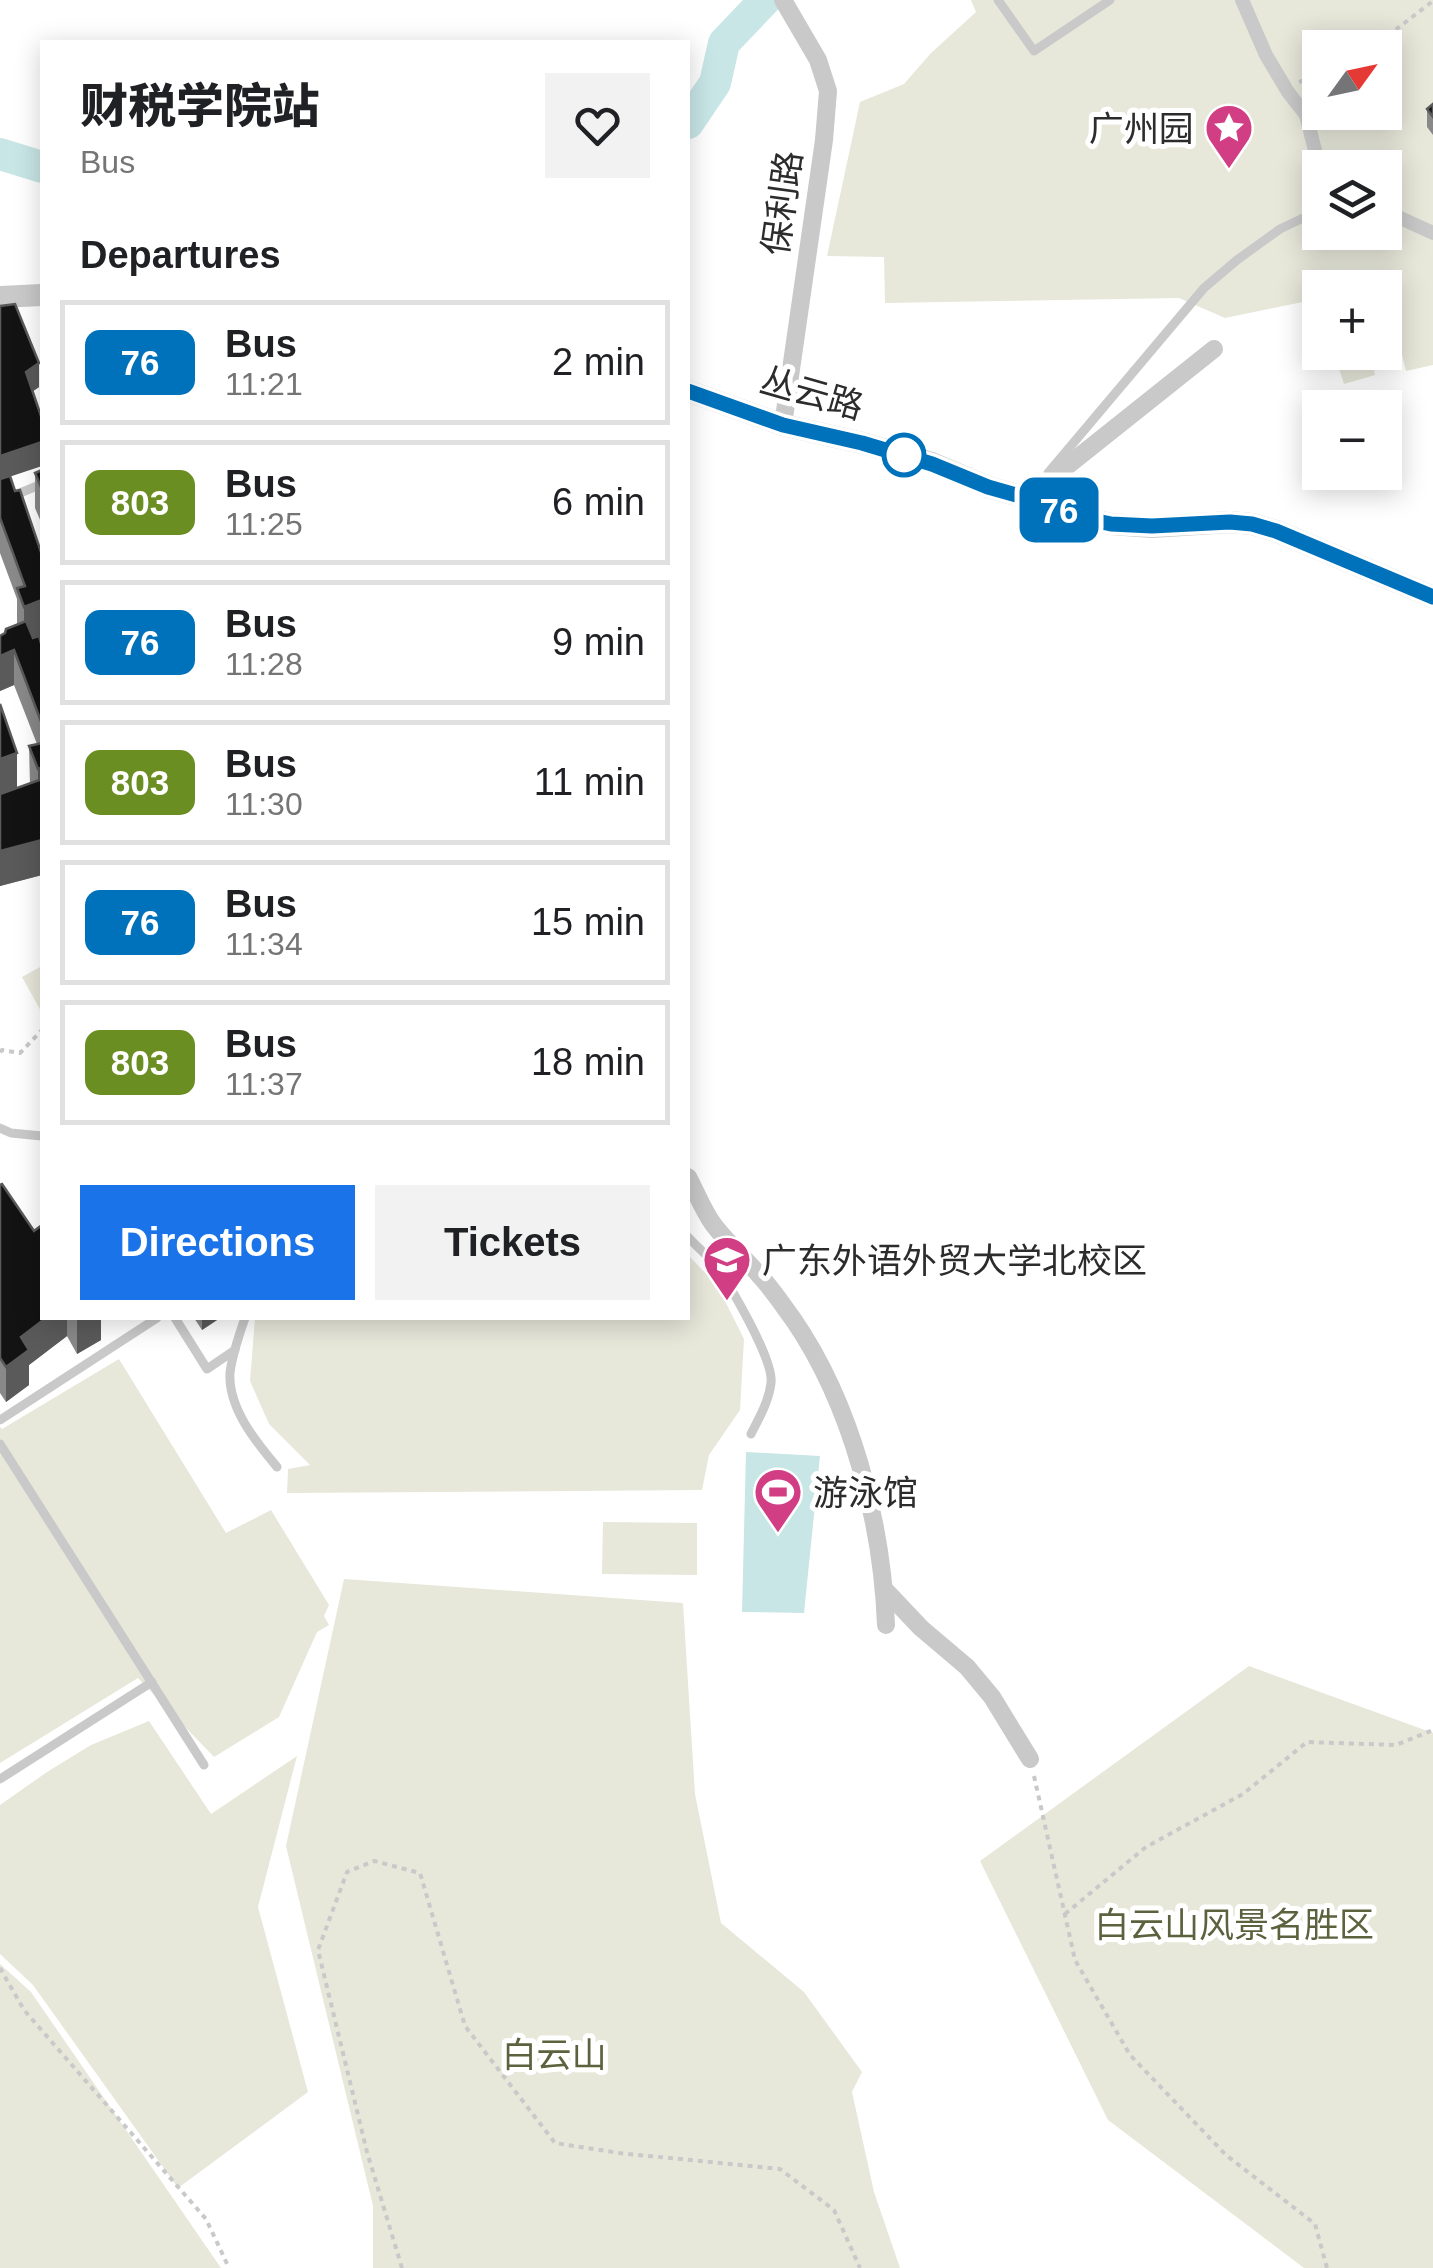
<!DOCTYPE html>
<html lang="en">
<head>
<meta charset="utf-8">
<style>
  :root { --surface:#fff; --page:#f2f2f2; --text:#202124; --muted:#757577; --line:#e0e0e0; --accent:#1a73e8 }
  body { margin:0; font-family:Arial,"Noto Sans SC",sans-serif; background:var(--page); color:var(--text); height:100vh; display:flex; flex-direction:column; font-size:38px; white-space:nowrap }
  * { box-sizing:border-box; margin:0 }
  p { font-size:32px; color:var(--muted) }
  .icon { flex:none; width:55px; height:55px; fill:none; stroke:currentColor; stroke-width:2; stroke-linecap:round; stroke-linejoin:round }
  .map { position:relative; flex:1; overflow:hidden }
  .details { position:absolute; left:40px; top:40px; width:650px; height:1280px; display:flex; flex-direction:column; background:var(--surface); border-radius:0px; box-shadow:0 5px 25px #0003 }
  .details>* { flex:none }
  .badge { padding:0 20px; border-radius:15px; font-size:35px; line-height:65px }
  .needle { width:65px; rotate:57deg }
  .fabs { position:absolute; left:1302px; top:30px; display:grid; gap:20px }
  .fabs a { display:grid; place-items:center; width:100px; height:100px; border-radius:0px; background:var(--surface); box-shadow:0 5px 25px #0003; font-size:50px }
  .map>.badge { position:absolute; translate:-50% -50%; box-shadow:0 0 0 5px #fff }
  h2 { padding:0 40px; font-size:38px; line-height:90px }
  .round { display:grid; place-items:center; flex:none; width:105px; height:105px; border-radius:0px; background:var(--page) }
  .head { display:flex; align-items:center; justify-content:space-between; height:170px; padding:0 40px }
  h1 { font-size:48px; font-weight:800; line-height:75px }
  .button { display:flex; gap:20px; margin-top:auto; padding:20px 40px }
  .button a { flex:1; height:115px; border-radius:0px; background:var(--accent); color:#fff; font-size:40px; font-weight:800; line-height:115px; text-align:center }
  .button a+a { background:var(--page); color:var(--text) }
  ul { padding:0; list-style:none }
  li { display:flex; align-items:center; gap:30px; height:125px; margin:0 20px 15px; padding:0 20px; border:5px solid var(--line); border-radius:0px }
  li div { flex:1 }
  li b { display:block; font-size:38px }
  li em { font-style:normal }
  li .badge { min-width:110px; font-weight:700; text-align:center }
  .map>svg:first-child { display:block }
  .green { fill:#e7e8da; fill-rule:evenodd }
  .water { fill:#c8e6e6 }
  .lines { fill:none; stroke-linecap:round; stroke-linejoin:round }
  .river { stroke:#c8e6e6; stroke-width:32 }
  .path { stroke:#c9c9c9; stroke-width:4; stroke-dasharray:5 5; stroke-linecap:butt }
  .service { stroke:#c9c9c9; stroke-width:9 }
  .pedestrian { stroke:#c9c9c9; stroke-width:14 }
  .minor { stroke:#c9c9c9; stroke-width:18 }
  .tertiary { stroke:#c9c9c9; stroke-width:22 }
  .wall { fill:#898989 }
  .shaded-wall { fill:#5a5a5a }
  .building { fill:#131313; stroke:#5a5a5a; stroke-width:2.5 }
  .line-casing { stroke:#fff; stroke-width:22 }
  .line { stroke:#0072bc; stroke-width:15 }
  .stop-dot { fill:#fff; stroke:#0072bc; stroke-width:5 }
  .labels { text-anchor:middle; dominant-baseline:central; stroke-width:10; stroke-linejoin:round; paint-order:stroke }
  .poi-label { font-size:35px; fill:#2c2c2c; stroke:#fff; text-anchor:start }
  .street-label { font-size:35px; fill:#2c2c2c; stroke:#fff }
  .park-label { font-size:35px; fill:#5d623e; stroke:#fff }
</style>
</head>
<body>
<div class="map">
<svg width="1433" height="2268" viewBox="0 0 1433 2268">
  <rect width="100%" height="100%" fill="#fff"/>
  <g class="green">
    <path d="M971,0H1433V365L1406,371L1396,331L1385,321V288H1320V308L1317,299L1225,318L1179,298L885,303L884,257L827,256L860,102L904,84L931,53L976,12ZM1320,48H1385V112H1320ZM1320,168H1385V232H1320Z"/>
    <polygon points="1334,353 1371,353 1375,375 1344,384"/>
    <polygon points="42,966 42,1013 22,977"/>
    <polygon points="688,1255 717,1285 744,1339 740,1410 709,1455 702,1490 287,1493 288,1469 310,1465 269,1424 250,1381 255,1318 688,1318"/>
    <polygon points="119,1359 226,1533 271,1510 329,1605 324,1616 329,1625 317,1632 279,1717 214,1757 138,1678 0,1763 0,1427 2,1429"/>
    <polygon points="603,1522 697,1523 697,1575 602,1574"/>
    <polygon points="344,1579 683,1603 695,1794 721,1923 804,1992 862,2072 852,2092 874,2192 900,2268 373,2268 373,2206 286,1846"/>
    <polygon points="1249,1666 1433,1733 1433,2268 1304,2268 1108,2120 980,1861"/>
    <polygon points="149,1721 211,1814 297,1756 258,1907 308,2092 178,2188 33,1985 0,1954 0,1805 47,1772 91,1745"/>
    <polygon points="0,1964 31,1992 221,2268 0,2268"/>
  </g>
  <polygon class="water" points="746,1452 820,1456 804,1613 742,1612"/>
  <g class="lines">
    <g class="river">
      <polyline points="688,123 715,83 724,43 765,0"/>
      <polyline points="0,154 42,167"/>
    </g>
    <g class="path">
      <polyline points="1372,48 1433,1"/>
      <polyline points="1299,82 1320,75"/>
      <polyline points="0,1052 2,1050 20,1053 42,1030"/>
      <polyline points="1034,1776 1075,1960 1130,2055 1226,2155 1315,2224 1327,2268"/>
      <polyline points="1065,1914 1146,1847 1243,1794 1307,1742 1396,1745 1433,1730"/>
      <polyline points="0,1968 24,2010 206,2219 229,2268"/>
      <polyline points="402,2268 367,2152 318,1950 347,1872 374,1861 420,1873 465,2026 555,2143 619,2153 780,2169 834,2210 860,2268"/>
    </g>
    <g class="service">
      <polyline points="998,0 1034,51 1110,0"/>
      <polyline points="1048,473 1204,288 1237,260 1280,229 1320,210"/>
      <polyline points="0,501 42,484"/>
      <polyline points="0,1128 11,1133 42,1136"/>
      <path d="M688,1237C696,1246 707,1255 715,1265C730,1285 774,1360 771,1383C769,1401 759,1418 751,1434"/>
      <polyline points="175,1318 207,1369 235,1350"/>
      <path d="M245,1318C239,1335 232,1355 230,1373C228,1408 256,1442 277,1467"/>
      <polyline points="0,1420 157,1318"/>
      <polyline points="0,1444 204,1765"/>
      <polyline points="0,1779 152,1682"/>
    </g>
    <g class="pedestrian">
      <polyline points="1242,0 1266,55 1288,92 1306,115 1320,170"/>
      <polyline points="1385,211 1433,233"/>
    </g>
    <g class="minor">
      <polyline points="783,0 818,60 828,91 824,140 783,425"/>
      <polyline points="1027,498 1214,349"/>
      <path d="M688,1177C696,1192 703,1210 713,1224C727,1243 745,1258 760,1276C772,1289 782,1304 793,1319C852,1405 882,1522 886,1625"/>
      <polyline points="885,1590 921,1628 967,1667 992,1697 1030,1759"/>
    </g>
    <g class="tertiary">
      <polyline points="0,297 42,295"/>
      <polyline points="688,391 783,425 862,443 932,463 988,487 1027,498 1074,516 1111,524 1152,527 1230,522 1252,524 1276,531 1433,597"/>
    </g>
  </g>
  <g class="wall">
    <polygon points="1433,104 1433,135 1427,127 1427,109"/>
    <polygon points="0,306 39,387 33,391 10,477 42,555 42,635 39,637 42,647 42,875 0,886 0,794 30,784 29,746 37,744 14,685 0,691 17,625 17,599 0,553"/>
    <polygon points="42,470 41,522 35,508 35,473"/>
    <polygon points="0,1185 42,1318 101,1318 101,1340 77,1354 67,1336 29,1365 29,1385 6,1402 0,1393"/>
    <polygon points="194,1318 220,1318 202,1330"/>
  </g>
  <g class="shaded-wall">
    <polygon points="39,363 39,387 26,396 26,372"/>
    <polygon points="42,442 42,466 0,480 0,456"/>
    <polygon points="42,600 42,635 24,643 24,607"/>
    <polygon points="14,650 14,685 0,691 0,656"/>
    <polygon points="17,753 17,788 0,794 0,759"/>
    <polygon points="42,767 42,802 38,804 38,769"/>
    <polygon points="42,840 42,875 0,886 0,851"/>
    <polygon points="46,1318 67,1318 67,1336 29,1365 29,1385 6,1402 6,1367 21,1337"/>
    <polygon points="77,1318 101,1318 101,1340 77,1354"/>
    <polygon points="202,1318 220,1318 202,1330"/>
  </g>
  <g class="building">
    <polygon points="1433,104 1433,117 1427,109"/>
    <polygon points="15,304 39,363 26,372 42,419 42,442 0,456 0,306"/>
    <polygon points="42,470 42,487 41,487 35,473"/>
    <polygon points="10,476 15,491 20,490 42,555 42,600 24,607 17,588 25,586 0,518 0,479"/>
    <polygon points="26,621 33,638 39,636 42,647 42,724 14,650 0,656 0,636 5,633 6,629"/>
    <polygon points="0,704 17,753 0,759"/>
    <polygon points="42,743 42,767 38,769 29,746"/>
    <polygon points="42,779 42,840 0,851 0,794"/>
    <polygon points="2,1184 34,1231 42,1225 42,1318 46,1318 21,1337 29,1350 6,1367 0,1358 0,1185"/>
  </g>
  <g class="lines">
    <g class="line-casing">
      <polyline id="line" points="688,391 783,425 862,443 932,464 988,487 1027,498 1074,516 1111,524 1152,526 1230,522 1252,524 1276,531 1433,597"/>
    </g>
    <use href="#line" class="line"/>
  </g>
  <defs>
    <g id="sight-pin" transform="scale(2.5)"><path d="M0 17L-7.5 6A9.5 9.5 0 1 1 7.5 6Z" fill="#d23e84" stroke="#fff"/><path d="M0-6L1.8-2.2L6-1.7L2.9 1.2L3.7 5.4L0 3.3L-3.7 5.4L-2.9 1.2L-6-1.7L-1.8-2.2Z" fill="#fff"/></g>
    <g id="university-pin" transform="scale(2.5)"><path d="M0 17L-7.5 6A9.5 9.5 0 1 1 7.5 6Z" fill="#d23e84" stroke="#fff"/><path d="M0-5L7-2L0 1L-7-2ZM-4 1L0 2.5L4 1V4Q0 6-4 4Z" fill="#fff"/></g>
    <g id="stadium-pin" transform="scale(2.5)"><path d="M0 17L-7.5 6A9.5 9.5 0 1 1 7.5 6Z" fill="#d23e84" stroke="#fff"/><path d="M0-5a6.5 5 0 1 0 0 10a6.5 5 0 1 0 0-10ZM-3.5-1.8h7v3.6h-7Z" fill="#fff"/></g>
  </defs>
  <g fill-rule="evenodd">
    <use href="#sight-pin" x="1229" y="128"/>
    <use href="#university-pin" x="727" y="1260"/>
    <use href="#stadium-pin" x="778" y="1492"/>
  </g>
  <circle class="stop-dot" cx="904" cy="455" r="20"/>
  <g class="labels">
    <g class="poi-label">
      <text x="1194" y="128" text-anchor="end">广州园</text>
      <text x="762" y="1260">广东外语外贸大学北校区</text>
      <text x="813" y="1492">游泳馆</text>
    </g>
    <g class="street-label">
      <text transform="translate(782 203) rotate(-82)">保利路</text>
      <text transform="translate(812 393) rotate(16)">丛云路</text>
    </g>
    <g class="park-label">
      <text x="1234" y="1924">白云山风景名胜区</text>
      <text x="554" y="2054">白云山</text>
    </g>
  </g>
</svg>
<div class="fabs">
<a><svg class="needle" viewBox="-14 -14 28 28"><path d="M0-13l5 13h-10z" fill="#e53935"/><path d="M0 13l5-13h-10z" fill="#757577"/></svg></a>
<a><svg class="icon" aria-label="layers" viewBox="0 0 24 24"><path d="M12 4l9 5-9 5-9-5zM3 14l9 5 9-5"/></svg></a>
<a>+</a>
<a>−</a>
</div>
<b class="badge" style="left:1059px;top:510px;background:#0072bc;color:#fff">76</b>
<section class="details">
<div class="head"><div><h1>财税学院站</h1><p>Bus</p></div><a class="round"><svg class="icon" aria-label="heart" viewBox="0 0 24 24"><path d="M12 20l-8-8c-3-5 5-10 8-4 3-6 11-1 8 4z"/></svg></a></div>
<h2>Departures</h2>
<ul>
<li><span class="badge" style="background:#0072bc;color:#fff">76</span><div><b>Bus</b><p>11:21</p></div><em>2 min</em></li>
<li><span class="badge" style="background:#6b8e23;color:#fff">803</span><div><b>Bus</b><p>11:25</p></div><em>6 min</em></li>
<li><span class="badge" style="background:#0072bc;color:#fff">76</span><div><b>Bus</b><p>11:28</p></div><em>9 min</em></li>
<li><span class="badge" style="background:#6b8e23;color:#fff">803</span><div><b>Bus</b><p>11:30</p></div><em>11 min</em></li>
<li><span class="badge" style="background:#0072bc;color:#fff">76</span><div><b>Bus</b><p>11:34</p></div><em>15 min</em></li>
<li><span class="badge" style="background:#6b8e23;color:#fff">803</span><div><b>Bus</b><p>11:37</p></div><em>18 min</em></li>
</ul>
<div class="button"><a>Directions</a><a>Tickets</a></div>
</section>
</div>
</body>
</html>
